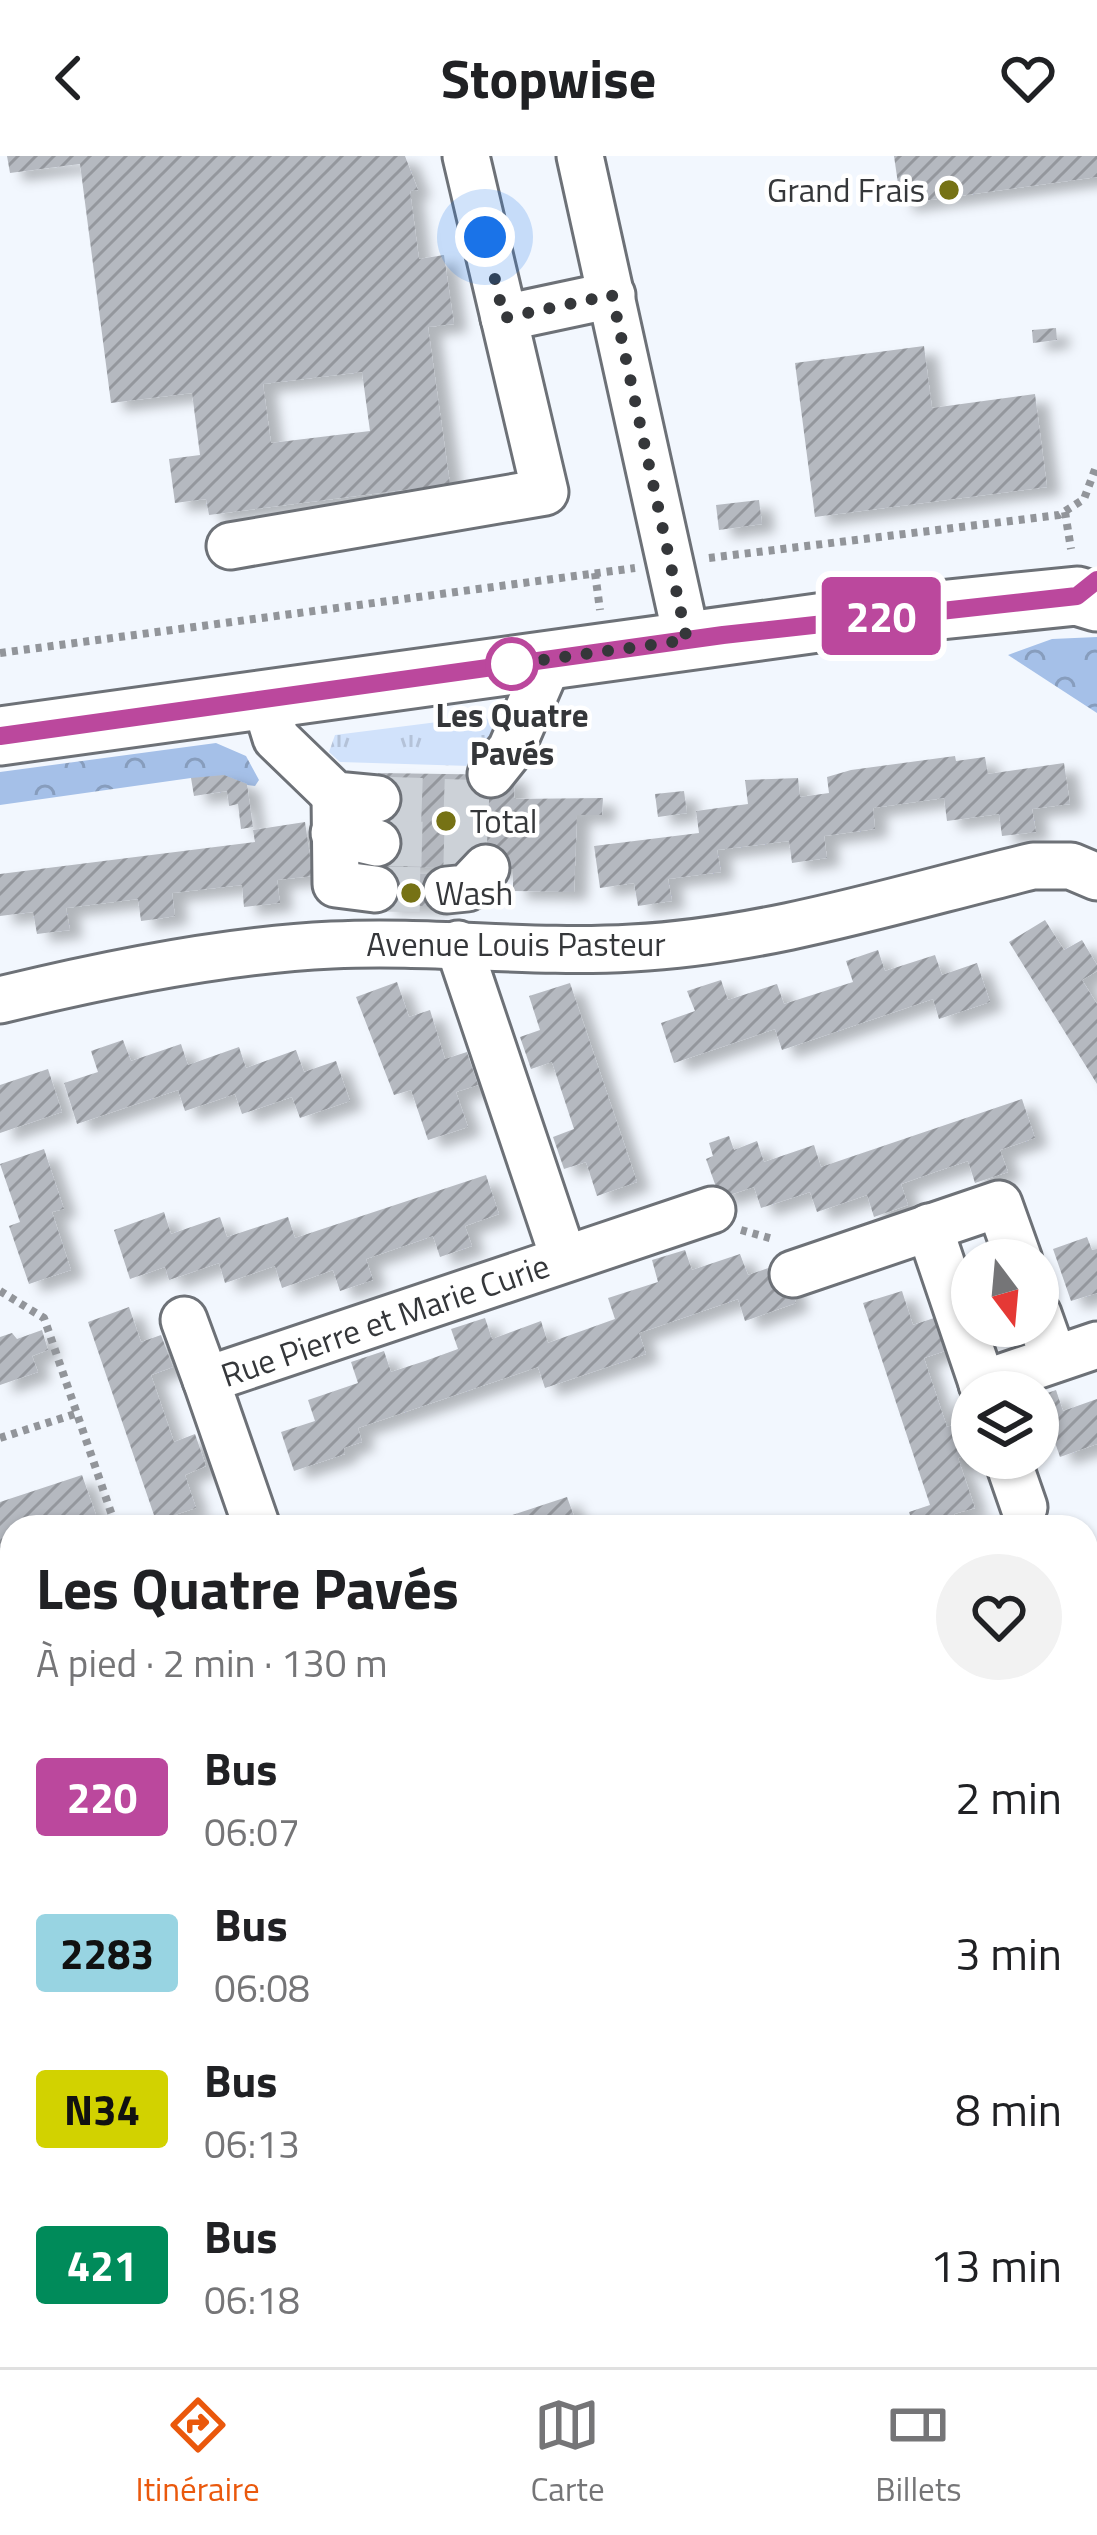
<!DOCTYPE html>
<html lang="fr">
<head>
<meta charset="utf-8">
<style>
  :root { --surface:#fff; --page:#f2f2f2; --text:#202124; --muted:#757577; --line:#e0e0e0; --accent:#ea580c }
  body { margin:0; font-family:"Titillium Web",sans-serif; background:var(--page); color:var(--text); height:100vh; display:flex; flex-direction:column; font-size:45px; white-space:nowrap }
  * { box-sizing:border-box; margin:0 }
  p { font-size:39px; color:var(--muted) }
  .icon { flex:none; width:66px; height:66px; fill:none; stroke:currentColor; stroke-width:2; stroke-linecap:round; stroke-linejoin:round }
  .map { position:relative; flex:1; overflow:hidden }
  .drawer { position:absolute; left:0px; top:1359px; width:1098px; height:852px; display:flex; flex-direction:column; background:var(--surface); border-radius:36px 36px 0 0; box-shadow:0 3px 9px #0004 }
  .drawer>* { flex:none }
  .badge { padding:0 24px; border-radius:9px; font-size:42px; line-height:78px }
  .needle { width:78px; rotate:164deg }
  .tools { position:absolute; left:951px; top:1083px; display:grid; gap:24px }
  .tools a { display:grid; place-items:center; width:108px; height:108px; border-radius:50%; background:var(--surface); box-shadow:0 3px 9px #0004; font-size:60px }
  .you { position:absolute; width:60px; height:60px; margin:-30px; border:9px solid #fff; border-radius:50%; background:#1a73e8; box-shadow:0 0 0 18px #1a73e833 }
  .map>.badge { position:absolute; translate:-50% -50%; box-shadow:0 0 0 6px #fff }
  .round { display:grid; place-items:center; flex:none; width:126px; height:126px; border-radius:63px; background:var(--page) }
  .summary { display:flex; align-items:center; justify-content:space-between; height:204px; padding:0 36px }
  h1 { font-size:57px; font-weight:700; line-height:90px }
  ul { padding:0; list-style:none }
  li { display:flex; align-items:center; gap:36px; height:156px; padding:0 36px }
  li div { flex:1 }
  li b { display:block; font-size:45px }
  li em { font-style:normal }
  li .badge { min-width:132px; font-weight:700; text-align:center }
  header { display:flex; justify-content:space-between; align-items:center; height:156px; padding:0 36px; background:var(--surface); font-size:54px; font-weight:700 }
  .tabs { display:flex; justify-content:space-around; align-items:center; height:168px; border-top:3px solid var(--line); background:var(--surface); font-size:33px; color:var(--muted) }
  .tabs a { display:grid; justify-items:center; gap:6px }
  .tabs .current { color:var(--accent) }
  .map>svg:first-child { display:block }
  .grass { fill:url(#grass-tufts) }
  .forest { fill:url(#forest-crowns) }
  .garden { fill:#d1e2fb }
  .building { fill:url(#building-hatch); fill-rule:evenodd; filter:url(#shadow) }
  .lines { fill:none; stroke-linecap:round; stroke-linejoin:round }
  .minor-tunnel { stroke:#ccd1d7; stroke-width:45; stroke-dasharray:45 22; stroke-linecap:butt }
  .minor-casing { stroke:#6d7177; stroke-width:51 }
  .major-casing { stroke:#6d7177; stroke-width:63 }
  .path { stroke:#92959a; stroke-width:8; stroke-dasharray:6 6; stroke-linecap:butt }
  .minor { stroke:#fff; stroke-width:45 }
  .major { stroke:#fff; stroke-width:57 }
  .line-casing { stroke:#fff; stroke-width:27 }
  .line { stroke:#bb489d; stroke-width:18 }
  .walk { stroke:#35373a; stroke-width:12; stroke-dasharray:0 21.6 }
  .poi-dot { fill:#767215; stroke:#fff; stroke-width:4.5 }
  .stop-dot { fill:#fff; stroke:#bb489d; stroke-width:6 }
  .labels { text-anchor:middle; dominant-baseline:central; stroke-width:9; stroke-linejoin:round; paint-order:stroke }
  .poi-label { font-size:33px; fill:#35373a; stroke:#fff; text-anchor:start }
  .stop-label { font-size:33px; font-weight:bold; fill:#35373a; stroke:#fff }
  .street-label { font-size:33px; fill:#35373a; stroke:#fff }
</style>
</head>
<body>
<header><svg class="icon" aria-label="back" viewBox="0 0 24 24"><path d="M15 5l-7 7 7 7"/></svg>Stopwise<svg class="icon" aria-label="heart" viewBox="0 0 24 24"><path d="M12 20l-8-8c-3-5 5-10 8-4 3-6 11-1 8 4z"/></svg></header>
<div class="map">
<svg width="1097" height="2211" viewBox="0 0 1097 2211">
  <defs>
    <pattern id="grass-tufts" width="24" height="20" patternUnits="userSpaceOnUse" patternTransform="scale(3)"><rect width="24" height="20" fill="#d1e2fb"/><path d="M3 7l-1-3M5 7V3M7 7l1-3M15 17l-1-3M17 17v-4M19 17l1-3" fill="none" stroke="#b4c2d8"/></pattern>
    <pattern id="forest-crowns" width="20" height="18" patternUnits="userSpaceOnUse" patternTransform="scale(3)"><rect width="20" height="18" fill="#a5c0e8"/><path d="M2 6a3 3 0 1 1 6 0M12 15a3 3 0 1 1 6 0" fill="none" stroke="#879dbd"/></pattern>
    <pattern id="building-hatch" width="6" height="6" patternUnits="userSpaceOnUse" patternTransform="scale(3)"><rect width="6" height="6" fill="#b5b9c0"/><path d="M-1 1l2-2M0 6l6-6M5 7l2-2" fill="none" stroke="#94979d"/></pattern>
    <filter id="shadow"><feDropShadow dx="13" dy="8" stdDeviation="6" flood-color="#0004"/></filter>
  </defs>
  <rect width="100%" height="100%" fill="#f2f7fe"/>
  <polygon class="grass" points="485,560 497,574 480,606 470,610 340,606 329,596 335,579"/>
  <g class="forest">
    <polygon points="1097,481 1097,557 1008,499 1052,483"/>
    <polygon points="216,587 246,600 259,624 255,630 191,622 0,649 0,616"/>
  </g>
  <polygon class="garden" points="12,1516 12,1709 0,1674 0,1520"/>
  <g class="building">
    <path d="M7,0H405L418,34L410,35L419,103L444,99L454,168L428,171L450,328L209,359L206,343L175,347L169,303L200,299L192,237L111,247L80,8L10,17ZM362,216L370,275L271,287L263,228Z"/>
    <polygon points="894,0 1097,0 1097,21 901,48"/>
    <polygon points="1056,172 1057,184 1033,187 1032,174"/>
    <polygon points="924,190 932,252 1035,238 1047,331 815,361 795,207"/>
    <polygon points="759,344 762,368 719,374 716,349"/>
    <polygon points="955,600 956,605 985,601 988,618 1064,607 1070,648 1032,653 1036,676 1002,680 999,658 947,665 944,642 873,652 875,673 824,680 827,702 792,707 789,685 717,694 721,716 668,723 672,745 638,750 634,727 600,732 594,690 699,677 696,655 748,648 745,624 798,622 800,641 829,637 827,621 851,614"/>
    <polygon points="378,617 515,619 514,643 603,642 602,659 577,659 574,736 513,735 513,713 377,711"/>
    <polygon points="224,619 247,628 253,671 241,673 238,648 229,650 227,635 194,640 191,622"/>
    <polygon points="684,635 687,657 658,661 655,638"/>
    <polygon points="305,666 313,720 277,724 280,747 244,751 242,729 172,737 175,760 157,763 141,765 138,743 66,752 70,774 37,778 33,756 0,760 0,718 255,686 253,674"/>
    <polygon points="383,718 439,718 440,750 382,750"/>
    <polygon points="1045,764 1064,794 1082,784 1097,809 1097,815 1082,824 1097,848 1097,928 1009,786"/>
    <polygon points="878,794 885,815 935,799 942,819 977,807 990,846 939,863 933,843 782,894 775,873 674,907 661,867 695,855 687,835 721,824 728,844 777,828 784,848 853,826 846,805"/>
    <polygon points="397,826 409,861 430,854 445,903 467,896 478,929 456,936 468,971 428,984 411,934 394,939 356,841"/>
    <polygon points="570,827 637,1026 597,1040 586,1006 564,1013 553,981 574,973 552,906 531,913 520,881 540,874 529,840"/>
    <polygon points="123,884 131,905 181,888 188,909 239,891 246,912 296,894 304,916 336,905 350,945 300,962 292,941 242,958 235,938 185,955 178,934 77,968 64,927 98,916 91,895"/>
    <polygon points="48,913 62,956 0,977 0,929"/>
    <polygon points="1022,943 1035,982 1000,994 1008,1016 975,1027 968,1005 935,1016 901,1028 908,1049 874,1061 867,1039 817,1056 810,1036 761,1052 754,1031 720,1042 706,1003 713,1000 709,987 729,980 734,994 757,985 764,1006 814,989 821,1011"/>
    <polygon points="44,993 64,1053 52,1056 71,1114 29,1128 9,1070 20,1066 0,1008"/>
    <polygon points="486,1019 499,1058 465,1070 472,1090 440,1101 433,1080 366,1103 373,1124 340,1135 333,1114 282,1132 275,1110 225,1127 219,1107 169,1124 165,1111 130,1123 114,1074 164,1056 171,1078 220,1061 227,1081 288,1061 295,1082"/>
    <polygon points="1087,1081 1092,1094 1097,1093 1097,1137 1071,1145 1053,1093"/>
    <polygon points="685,1094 692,1114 740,1098 748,1119 783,1107 796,1147 745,1165 738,1143 639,1177 646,1198 545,1232 538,1211 358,1272 362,1286 344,1292 345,1298 294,1315 281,1276 315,1265 308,1244 358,1227 351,1206 384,1195 391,1216 425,1205 458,1193 451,1173 485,1162 492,1183 541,1165 548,1187 615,1163 608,1142 658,1126 652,1104"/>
    <polygon points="902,1135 913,1169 934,1162 945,1195 924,1202 947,1271 968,1264 972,1275 972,1297 958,1302 975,1352 954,1358 959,1371 914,1371 909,1356 930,1349 863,1147"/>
    <polygon points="129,1151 141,1186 161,1179 173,1211 151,1219 174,1286 195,1278 206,1310 185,1319 196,1352 156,1365 88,1166"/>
    <polygon points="42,1174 48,1194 32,1200 38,1216 0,1229 0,1181 12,1177 17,1183"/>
    <polygon points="1056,1234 1063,1255 1097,1243 1097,1288 1060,1301 1039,1240"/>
    <polygon points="82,1319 96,1359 62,1371 12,1371 12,1388 0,1392 0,1346"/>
    <polygon points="567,1341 578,1371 479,1371 479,1370"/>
    <polygon points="1097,1401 1097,1439 1096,1439 1086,1405"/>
    <polygon points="1097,1456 1097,1493 1092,1495 1086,1460"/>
    <polygon points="1086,1762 1097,1792 1097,1853 1086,1857"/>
    <polygon points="361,2199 471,2199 471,2211 327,2211"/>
    <polygon points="781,2199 785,2211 740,2211 773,2199"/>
    <polygon points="912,2199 969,2199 969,2200 916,2211"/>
  </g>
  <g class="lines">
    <g class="minor-tunnel">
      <polyline points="377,643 489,647"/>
      <polyline points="377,687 487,690"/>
      <polyline points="375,733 447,734"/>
    </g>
    <g class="minor-casing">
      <g id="minor">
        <polyline points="580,0 687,484"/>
        <polyline points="504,162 612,139"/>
        <polyline points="230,390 545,336 466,0"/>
        <polyline points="264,543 276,582 335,639 377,643"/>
        <polyline points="491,618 511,593 550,503"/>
        <polyline points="335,639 336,728 375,733"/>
        <polyline points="334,677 377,687"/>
        <polyline points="447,734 467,732 486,712"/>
        <polyline points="458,788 564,1103"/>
        <path d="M0,844C106,818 223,794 332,789C432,784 533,798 632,792C768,785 901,742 1033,710H1071L1097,721"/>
        <polyline points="929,1071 985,1236"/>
        <polyline points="793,1118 999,1048 1019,1104"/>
        <polyline points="1038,1158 1054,1203"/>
        <polyline points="184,1164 206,1224"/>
        <polyline points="982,1228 1097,1189"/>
        <polyline points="1007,1302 1024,1351"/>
        <polyline points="257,1371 206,1224 712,1054"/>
        <polyline points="0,1468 12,1464"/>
        <polyline points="1086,1554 1097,1588"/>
        <polyline points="1086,1682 1097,1678"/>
        <polyline points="1086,1987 1097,1987"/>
        <polyline points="1086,2025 1097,2060"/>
        <polyline points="548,2211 549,2199"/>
      </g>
    </g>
    <g class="major-casing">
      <polyline id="major" points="0,580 832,465 1077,440 1097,446"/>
    </g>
    <g class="path">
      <polyline points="1065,356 1071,393"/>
      <polyline points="709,402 1059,359 1084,343 1097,308"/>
      <polyline points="595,417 600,454"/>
      <polyline points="0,497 635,412"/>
      <polyline points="741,1074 773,1083"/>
      <polyline points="0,1135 44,1162 116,1371"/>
      <polyline points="0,1282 75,1258"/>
      <polyline points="885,2199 889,2211"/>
      <polyline points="858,2211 866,2199"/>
      <polyline points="997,2211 1029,2200"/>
    </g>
    <use href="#minor" class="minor"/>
    <use href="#major" class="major"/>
  </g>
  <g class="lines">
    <g class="line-casing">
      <polyline id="line" points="0,580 723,479 1077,440 1097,424"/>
    </g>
    <use href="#line" class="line"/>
    <polyline class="walk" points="485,81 504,162 612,139 687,484 512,508"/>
  </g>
  <g class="poi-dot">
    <circle cx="949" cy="34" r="12"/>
    <circle cx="446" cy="665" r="12"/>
    <circle cx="411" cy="737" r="12"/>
  </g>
  <circle class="stop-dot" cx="512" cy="508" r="24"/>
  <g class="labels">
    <g class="poi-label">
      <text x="925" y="34" text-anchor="end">Grand Frais</text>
      <text x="470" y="665">Total</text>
      <text x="435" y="737">Wash</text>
    </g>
    <g class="stop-label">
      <text x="512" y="559">Les Quatre<tspan x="512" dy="38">Pavés</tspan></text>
    </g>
    <g class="street-label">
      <text x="516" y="788">Avenue Louis Pasteur</text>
      <text transform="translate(385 1164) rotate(-19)">Rue Pierre et Marie Curie</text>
    </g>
  </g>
</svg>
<div class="tools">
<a><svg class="needle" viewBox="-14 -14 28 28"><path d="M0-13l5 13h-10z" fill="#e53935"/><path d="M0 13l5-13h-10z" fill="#757577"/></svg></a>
<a><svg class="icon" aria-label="layers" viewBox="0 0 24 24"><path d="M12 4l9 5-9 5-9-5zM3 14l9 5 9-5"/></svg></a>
</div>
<div class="you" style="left:485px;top:81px"></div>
<b class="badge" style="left:881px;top:460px;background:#bb489d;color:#fff">220</b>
<section class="drawer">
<div class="summary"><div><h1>Les Quatre Pavés</h1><p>À pied · 2 min · 130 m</p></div><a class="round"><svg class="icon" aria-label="heart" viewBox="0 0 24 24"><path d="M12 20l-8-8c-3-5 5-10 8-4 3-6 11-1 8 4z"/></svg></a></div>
<ul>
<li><span class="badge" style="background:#bb489d;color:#fff">220</span><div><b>Bus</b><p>06:07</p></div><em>2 min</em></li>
<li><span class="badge" style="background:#98d4e2;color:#111">2283</span><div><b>Bus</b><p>06:08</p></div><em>3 min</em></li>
<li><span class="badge" style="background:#d2d200;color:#111">N34</span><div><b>Bus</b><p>06:13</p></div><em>8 min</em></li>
<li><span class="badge" style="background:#008b5a;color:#fff">421</span><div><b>Bus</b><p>06:18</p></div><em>13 min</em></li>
</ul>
</section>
</div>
<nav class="tabs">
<a class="current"><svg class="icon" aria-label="directions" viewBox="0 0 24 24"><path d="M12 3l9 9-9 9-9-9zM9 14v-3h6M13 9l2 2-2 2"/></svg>Itinéraire</a>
<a><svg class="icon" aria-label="map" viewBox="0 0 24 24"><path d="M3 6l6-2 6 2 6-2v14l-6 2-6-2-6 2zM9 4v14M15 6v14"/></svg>Carte</a>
<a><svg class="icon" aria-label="tickets" viewBox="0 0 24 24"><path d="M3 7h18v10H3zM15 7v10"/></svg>Billets</a>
</nav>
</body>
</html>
